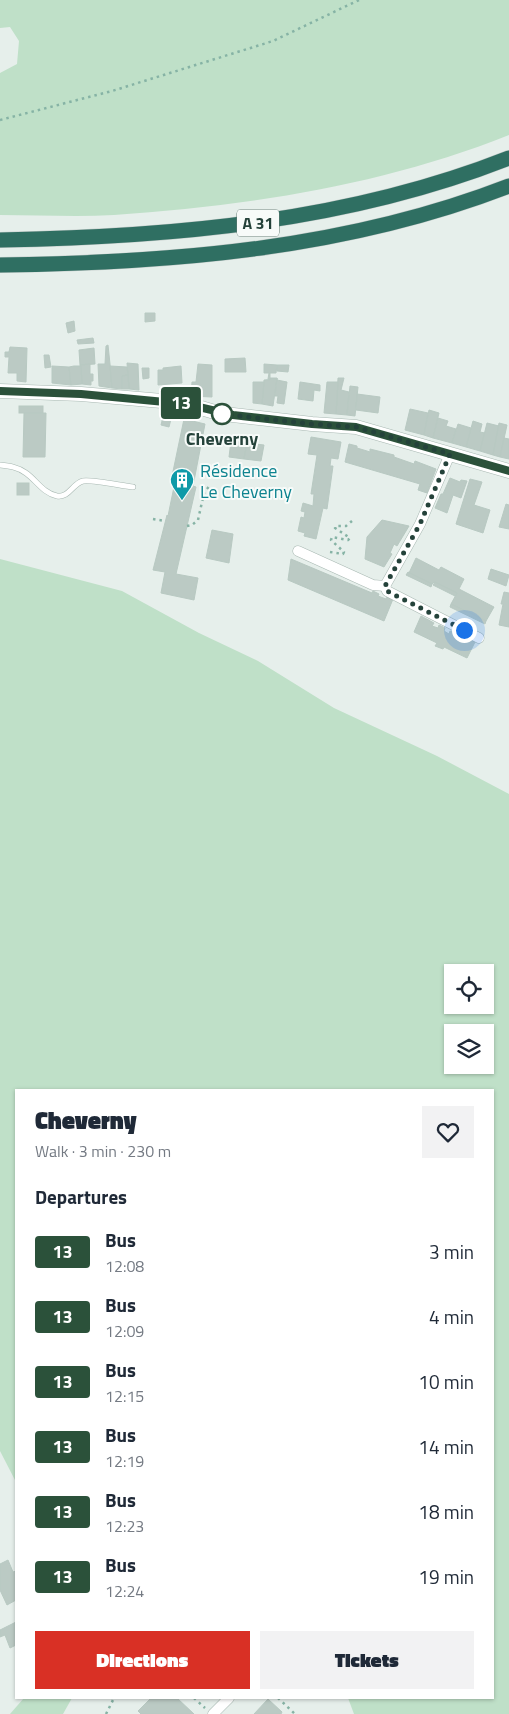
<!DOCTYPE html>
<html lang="en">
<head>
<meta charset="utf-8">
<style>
  :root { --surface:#fff; --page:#f2f2f3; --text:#1f2937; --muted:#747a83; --accent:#d93025 }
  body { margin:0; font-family:"Titillium Web",sans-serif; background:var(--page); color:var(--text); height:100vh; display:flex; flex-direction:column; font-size:19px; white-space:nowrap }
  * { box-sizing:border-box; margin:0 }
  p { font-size:16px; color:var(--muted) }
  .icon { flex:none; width:28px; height:28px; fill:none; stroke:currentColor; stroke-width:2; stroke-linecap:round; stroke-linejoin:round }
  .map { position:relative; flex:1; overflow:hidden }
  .drawer { position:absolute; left:15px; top:1089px; width:479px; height:610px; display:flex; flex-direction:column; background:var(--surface); border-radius:0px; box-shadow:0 1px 4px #0004 }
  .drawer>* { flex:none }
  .badge { padding:0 10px; border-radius:4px; font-size:18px; line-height:32px }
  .tools { position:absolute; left:444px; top:964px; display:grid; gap:10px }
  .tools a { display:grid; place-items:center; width:50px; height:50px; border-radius:0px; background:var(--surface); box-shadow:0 1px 4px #0004; font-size:25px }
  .you { position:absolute; width:25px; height:25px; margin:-12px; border:4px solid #fff; border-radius:50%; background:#1a73e8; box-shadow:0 0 0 8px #1a73e833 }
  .map>.badge { position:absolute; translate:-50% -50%; box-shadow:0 0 0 2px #fff }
  h2 { padding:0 20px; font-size:19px; line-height:45px }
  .round { display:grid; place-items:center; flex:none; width:52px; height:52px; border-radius:0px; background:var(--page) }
  .head { display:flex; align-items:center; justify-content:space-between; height:85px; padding:0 20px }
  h1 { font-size:24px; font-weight:800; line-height:38px }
  .button { display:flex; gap:10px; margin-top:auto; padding:10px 20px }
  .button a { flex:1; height:58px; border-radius:0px; background:var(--accent); color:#fff; font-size:20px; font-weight:800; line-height:58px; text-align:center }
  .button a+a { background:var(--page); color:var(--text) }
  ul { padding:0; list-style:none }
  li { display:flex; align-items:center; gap:15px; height:65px; padding:0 20px }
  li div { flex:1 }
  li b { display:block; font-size:19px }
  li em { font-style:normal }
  li .badge { min-width:55px; font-weight:700; text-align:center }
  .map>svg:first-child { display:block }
  .green { fill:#bfe0c8; fill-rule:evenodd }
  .building { fill:#bbcac4; stroke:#b8c9c2 }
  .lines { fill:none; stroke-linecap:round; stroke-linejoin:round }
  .service-casing { stroke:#a8b8b2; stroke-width:6 }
  .minor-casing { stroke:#a8b8b2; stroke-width:11 }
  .tertiary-casing { stroke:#a8b8b2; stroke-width:15 }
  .motorway-casing { stroke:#c2cac8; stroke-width:16 }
  .path { stroke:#86b3a5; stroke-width:2.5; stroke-dasharray:2.5 4; stroke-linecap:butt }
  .service { stroke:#fff; stroke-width:5 }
  .minor { stroke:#fff; stroke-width:10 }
  .tertiary { stroke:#fff; stroke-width:14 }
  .motorway { stroke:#2f6f62; stroke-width:15 }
  .line-casing { stroke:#fff; stroke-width:11 }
  .line { stroke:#2b513a; stroke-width:8 }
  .walk { stroke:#24423a; stroke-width:5; stroke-dasharray:0 9 }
  .stop-dot { fill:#fff; stroke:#2b513a; stroke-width:2.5 }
  .labels { text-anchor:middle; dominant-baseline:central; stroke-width:4; stroke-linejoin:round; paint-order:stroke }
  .shield { fill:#f7fbf9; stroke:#637a73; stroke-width:1 }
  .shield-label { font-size:16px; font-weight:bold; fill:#24423a }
  .stop-label { font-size:18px; font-weight:bold; fill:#24423a; stroke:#f7fbf9 }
  .culture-label { font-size:18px; fill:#0d838f; stroke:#f7fbf9; text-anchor:start }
</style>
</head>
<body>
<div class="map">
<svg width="509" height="1714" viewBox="0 0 509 1714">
  <rect width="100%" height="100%" fill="#e6efeb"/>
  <g class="green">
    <path d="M0,0H509V135C384,185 248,206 114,215C76,217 38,215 0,215V73L17,64L19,41L10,27L0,28Z"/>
    <path d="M0,559L122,591L199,633L258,661L334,708L437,756L509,794V1714H354L348,1698H492V1090H16V1482L0,1451ZM485,972V1005H452V972ZM485,1032V1065H452V1032Z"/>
    <polygon points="24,1698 72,1698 63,1714 10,1714"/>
  </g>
  <g class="building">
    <polygon points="145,313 155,313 155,321 145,322"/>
    <polygon points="74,321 75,331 68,333 66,323"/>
    <polygon points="93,338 94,343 78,344 77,340"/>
    <polygon points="108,345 110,364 112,388 99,386 98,364 105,364 106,346"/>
    <polygon points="10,347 27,348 26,382 17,381 17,373 8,373 9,357 5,357 5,352 9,352"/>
    <polygon points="94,348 95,364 80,365 79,350"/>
    <polygon points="44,355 49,355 51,367 45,368"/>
    <polygon points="245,358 246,372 225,372 225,359"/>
    <polygon points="127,363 138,364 139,390 129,389"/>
    <polygon points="90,364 90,374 93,374 93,381 91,381 91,385 82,384 80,365"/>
    <polygon points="198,364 212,365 212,397 191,396 192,382 196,382"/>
    <polygon points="264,364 277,365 276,373 270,373 270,378 277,378 273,406 262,404 264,380 276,379 268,379 269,373 264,373"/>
    <polygon points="277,365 289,365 288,372 277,371"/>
    <polygon points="52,366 69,367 71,385 52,383"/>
    <polygon points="74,366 81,366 82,384 71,385 69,367"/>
    <polygon points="110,366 127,367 128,375 122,376 122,389 112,388"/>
    <polygon points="181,366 182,383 158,385 158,370 163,370 163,368"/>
    <polygon points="142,368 149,368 149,378 143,379"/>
    <polygon points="128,375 129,389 122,389 122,376"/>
    <polygon points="277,378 277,380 287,382 284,404 277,403 278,396 275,396"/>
    <polygon points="338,378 344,378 341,390 349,392 347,415 336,414"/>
    <polygon points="253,382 264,382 262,404 253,403"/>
    <polygon points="300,382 320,385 320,391 314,390 313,401 298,399"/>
    <polygon points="327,382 338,382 336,414 324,413"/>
    <polygon points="350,386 358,387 355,416 347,415"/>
    <polygon points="357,394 380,397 378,413 356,410"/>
    <rect x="19" y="406" width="24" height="7"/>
    <polygon points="410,409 428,413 424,435 405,430"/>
    <polygon points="429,410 439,413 433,438 424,435"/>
    <polygon points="24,413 46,413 45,457 23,457"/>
    <polygon points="163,417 171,419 169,427 161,425"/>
    <polygon points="438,418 448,421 446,426 456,429 452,443 433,438"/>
    <polygon points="184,419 205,424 193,486 196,487 176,574 198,578 194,600 161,593 165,572 153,570 167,515 168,516 175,482 171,481"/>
    <polygon points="473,421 482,424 480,432 485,433 480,451 466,447"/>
    <polygon points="487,423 499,426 493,455 480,451"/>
    <polygon points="499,423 507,425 500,457 493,455"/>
    <polygon points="458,424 471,428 466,447 452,443"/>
    <polygon points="311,437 341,442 338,459 331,458 330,466 333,466 328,502 327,509 323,508 316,539 304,536 305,533 298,531 301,517 304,518 305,512 301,511 303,503 313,506 314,494 311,494 317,455 308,454"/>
    <polygon points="504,438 509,439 509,459 500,457"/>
    <polygon points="231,441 247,443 244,459 229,457"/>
    <polygon points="247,443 264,445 261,461 244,459"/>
    <polygon points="349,444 357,446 357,448 367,451 370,452 370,449 394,455 394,457 414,464 415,461 436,469 427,493 418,490 420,484 345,462"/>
    <polygon points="450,478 460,482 461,480 467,481 461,498 453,495 447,513 435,508 441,494 443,494"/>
    <polygon points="470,479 482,482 474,505 490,510 483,533 456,524"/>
    <rect x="17" y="483" width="12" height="12"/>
    <polygon points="506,504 509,505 509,529 499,527"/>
    <polygon points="382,520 409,526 397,546 394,544 390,553 392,554 384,567 365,559 367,537"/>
    <polygon points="212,530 233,534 229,563 206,558"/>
    <polygon points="416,558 439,570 441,567 464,579 459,589 494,607 486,621 451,604 457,593 434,582 432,584 409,573"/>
    <polygon points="291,559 372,593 373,591 379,594 378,596 386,599 387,597 393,599 384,621 288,580"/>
    <polygon points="491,569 509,575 506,586 488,579"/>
    <polygon points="408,572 432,584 431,587 406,575"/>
    <polygon points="435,582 457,593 455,596 433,585"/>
    <polygon points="504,592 509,593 509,627 499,625 503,604 501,604"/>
    <polygon points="451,604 486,621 485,624 450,607"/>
    <polygon points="421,616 434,623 432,626 438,628 439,625 445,628 444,631 449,634 450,631 457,634 455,637 460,639 462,636 475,642 467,658 444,647 443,649 435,646 437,643 414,632"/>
    <polygon points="8,1560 13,1572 16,1571 16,1600 7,1605 0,1590 0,1564"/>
    <polygon points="16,1622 16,1645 10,1648 5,1635 0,1637 0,1630"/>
    <polygon points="151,1698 177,1698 194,1714 141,1714 138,1711"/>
    <polygon points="268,1699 282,1712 281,1714 254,1714"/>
  </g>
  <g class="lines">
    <g class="service-casing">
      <path id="service" d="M0,465C9,466 18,467 26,473C36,480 43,493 57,496C69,498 72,484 83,481C90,479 123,486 133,487"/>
    </g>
    <g class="minor-casing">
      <g id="minor">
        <polyline points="298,551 373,585 385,586"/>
        <polyline points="385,586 420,524 450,454"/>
        <polyline points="385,586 387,591 479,638"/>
        <polyline points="213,1714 229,1698"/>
      </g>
    </g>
    <g class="tertiary-casing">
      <polyline id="tertiary" points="0,391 81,394 162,401 191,405 218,413 233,415 312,424 356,427 509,471"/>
    </g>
    <g class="motorway-casing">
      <g id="motorway">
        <path d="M0,240C172,237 347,222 509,158"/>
        <path d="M0,265C172,263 347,249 509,186"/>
      </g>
    </g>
    <g class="path">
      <polyline points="0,120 112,91 273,41 359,0"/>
      <polyline points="153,519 165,521"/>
      <polyline points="187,526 192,525 198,520 204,493 211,484"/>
      <polyline points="330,552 343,554 344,552 331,540 332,537 348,540 350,538 335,528 336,526 346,526 352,521"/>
      <polyline points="194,1698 205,1708"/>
      <polyline points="278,1698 295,1714"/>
      <polyline points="106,1714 114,1698"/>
    </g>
    <use href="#service" class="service"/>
    <use href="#minor" class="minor"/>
    <use href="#tertiary" class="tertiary"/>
    <use href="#motorway" class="motorway"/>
  </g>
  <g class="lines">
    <g class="line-casing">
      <polyline id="line" points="0,391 81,394 186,404 233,415 312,424 356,427 509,471"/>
    </g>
    <use href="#line" class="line"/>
    <polyline class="walk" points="222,414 312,424 356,427 450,454 420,524 385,586 387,591 464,630"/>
  </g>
  <defs>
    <g id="building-pin" transform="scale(1.25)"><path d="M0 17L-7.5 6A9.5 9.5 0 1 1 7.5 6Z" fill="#0f9aa8" stroke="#f7fbf9"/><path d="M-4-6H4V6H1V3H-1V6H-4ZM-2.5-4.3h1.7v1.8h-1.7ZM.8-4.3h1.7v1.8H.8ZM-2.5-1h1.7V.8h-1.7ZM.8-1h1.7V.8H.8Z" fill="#fff"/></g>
  </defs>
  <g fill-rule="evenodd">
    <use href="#building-pin" x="182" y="480"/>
  </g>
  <circle class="stop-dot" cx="222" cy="414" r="10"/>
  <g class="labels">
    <rect class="shield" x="237" y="209.5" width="42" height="27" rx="4"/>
    <g class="shield-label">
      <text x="258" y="223">A 31</text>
    </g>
    <g class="stop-label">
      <text x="222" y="438">Cheverny</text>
    </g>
    <g class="culture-label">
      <text x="200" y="470">Résidence<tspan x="200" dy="21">Le Cheverny</tspan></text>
    </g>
  </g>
</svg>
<div class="tools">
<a><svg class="icon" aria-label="locate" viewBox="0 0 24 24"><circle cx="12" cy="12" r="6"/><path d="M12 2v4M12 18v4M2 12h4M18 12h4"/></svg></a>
<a><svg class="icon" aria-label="layers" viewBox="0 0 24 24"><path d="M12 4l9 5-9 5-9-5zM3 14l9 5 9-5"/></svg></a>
</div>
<div class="you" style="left:464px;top:630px"></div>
<b class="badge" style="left:181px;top:403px;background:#2b513a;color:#fff">13</b>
<section class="drawer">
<div class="head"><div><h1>Cheverny</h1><p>Walk · 3 min · 230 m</p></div><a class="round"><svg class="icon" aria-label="heart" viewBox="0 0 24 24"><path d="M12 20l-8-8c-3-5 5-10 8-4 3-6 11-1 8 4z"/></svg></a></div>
<h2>Departures</h2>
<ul>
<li><span class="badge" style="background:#2b513a;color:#fff">13</span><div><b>Bus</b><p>12:08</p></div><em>3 min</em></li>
<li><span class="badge" style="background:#2b513a;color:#fff">13</span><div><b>Bus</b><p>12:09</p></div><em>4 min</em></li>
<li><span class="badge" style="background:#2b513a;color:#fff">13</span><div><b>Bus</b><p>12:15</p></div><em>10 min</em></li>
<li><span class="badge" style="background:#2b513a;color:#fff">13</span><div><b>Bus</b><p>12:19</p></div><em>14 min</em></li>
<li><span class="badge" style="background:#2b513a;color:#fff">13</span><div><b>Bus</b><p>12:23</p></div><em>18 min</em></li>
<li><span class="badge" style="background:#2b513a;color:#fff">13</span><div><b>Bus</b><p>12:24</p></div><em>19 min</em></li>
</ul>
<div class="button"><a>Directions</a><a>Tickets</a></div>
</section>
</div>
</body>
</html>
